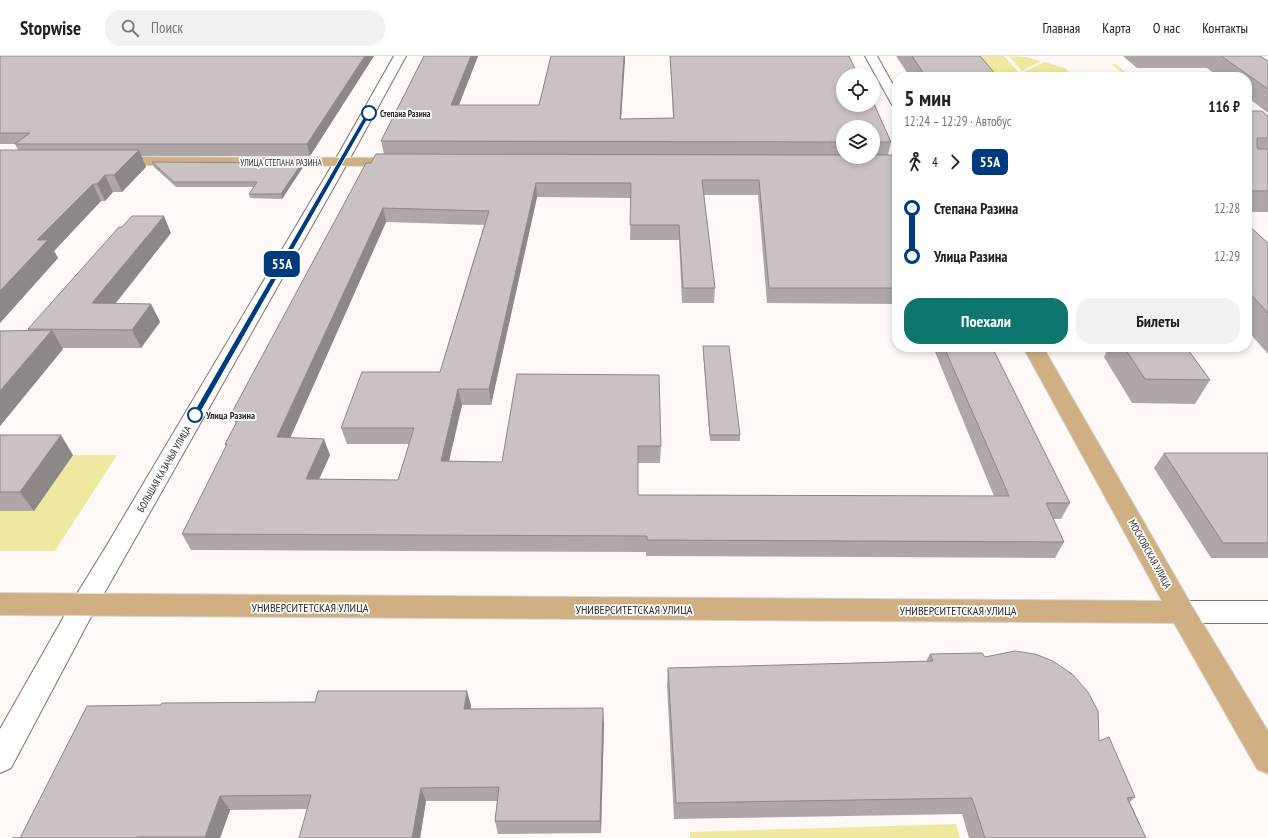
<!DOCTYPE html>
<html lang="ru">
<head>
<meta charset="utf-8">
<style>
  :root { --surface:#fff; --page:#f2f2f2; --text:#202124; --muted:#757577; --line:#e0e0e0; --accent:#0f766e }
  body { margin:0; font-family:"PT Sans Narrow",sans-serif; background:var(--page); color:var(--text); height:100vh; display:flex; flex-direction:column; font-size:15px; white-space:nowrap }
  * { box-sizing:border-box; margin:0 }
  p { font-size:13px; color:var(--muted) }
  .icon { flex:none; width:22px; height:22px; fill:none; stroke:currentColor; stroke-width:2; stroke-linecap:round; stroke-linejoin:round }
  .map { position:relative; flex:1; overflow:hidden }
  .sheet { position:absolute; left:892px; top:16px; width:360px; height:280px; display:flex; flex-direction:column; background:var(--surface); border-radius:16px; box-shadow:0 2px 6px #0003 }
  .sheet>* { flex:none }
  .badge { padding:0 8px; border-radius:6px; font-size:14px; line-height:26px }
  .buttons { position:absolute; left:836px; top:12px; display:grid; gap:8px }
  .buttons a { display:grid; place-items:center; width:44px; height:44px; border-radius:50%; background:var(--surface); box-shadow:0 2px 6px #0003; font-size:20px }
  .map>.badge { position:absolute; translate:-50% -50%; box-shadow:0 0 0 2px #fff }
  .legs { display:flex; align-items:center; gap:6px; height:44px; padding:0 12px; font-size:13px }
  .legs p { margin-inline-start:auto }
  .overview { display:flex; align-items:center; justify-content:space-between; height:68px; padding:0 12px }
  h1 { font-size:22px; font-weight:700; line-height:30px }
  .action { display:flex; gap:8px; margin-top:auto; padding:8px 12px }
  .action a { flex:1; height:46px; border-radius:16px; background:var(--accent); color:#fff; font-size:16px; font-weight:700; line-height:46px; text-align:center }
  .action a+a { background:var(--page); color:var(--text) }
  ul { padding:0 12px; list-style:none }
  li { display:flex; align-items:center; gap:14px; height:48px; font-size:15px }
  li i { display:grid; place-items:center; width:6px; height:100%; margin:0 5px; background:currentColor }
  li i::after { content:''; width:10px; height:10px; margin:-5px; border:3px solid; border-radius:50%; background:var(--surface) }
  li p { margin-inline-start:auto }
  li:first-child i { background:linear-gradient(#0000 50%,currentColor 0) }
  li:last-child i { background:linear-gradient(currentColor 50%,#0000 0) }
  header { display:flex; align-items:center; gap:24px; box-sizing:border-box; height:56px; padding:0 20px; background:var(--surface); border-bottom:1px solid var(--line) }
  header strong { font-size:19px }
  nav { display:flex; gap:22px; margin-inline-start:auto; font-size:14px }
  .search { width:280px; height:36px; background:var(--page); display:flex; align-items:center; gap:10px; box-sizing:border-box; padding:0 14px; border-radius:16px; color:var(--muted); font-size:15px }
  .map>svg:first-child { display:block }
  .green { fill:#eee99f }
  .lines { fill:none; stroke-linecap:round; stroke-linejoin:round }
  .minor-casing { stroke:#7a7370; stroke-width:2 }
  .major-casing { stroke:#d5d5d4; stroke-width:2 }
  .minor { fill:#fff; fill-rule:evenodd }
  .major { fill:#d0b083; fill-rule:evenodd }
  .wall { fill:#aea6a7; fill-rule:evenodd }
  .shaded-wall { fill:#8d8788 }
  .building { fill:#cac1c2; stroke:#8d8788; fill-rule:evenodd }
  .line-1 { fill:#003b80; stroke:#fff }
  .stop-1-dot { fill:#fff; stroke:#003b80; stroke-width:2 }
  .labels { text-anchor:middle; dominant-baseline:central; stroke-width:3.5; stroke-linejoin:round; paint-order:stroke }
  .far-stop-label { font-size:9px; font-weight:bold; fill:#2e2b2a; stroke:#fff; text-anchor:start }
  .far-street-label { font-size:9px; fill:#2e2b2a; stroke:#fff }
  .stop-label { font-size:10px; font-weight:bold; fill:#2e2b2a; stroke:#fff; text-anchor:start }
  .street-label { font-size:10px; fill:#2e2b2a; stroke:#fff }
  .near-street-label { font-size:12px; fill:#2e2b2a; stroke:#fff }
</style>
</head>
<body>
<header>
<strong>Stopwise</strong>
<div class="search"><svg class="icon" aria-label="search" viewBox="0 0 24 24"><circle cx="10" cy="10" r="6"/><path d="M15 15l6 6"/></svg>Поиск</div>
<nav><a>Главная</a><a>Карта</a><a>О нас</a><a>Контакты</a></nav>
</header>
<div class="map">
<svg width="1268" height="782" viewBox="0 0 1268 782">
  <rect width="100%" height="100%" fill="#fef9f7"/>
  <g class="green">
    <polygon points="979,0 1004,0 1023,21 996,21"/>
    <polygon points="1009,0 1026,1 1041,5 1022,15"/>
    <polygon points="1044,6 1065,12 1070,17 1100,17 1104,21 1049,21 1047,18 1025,18 1024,16"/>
    <polygon points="1111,8 1116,8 1126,17 1182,16 1187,20 1112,21 1107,17 1121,16"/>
    <polygon points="73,399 117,399 55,495 0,495 0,455 34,455"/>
    <polygon points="956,768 960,782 690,782 690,776"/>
  </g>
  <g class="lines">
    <g class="minor-casing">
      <g id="minor">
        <polygon points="394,0 406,0 348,106 93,557 11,712 0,717 0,673 75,541 107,489 334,106"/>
        <polygon points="865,0 877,0 897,36 897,51 893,50 891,47"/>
        <polygon points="1182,545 1268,545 1268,567 1182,567 1173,564 1169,556 1173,548"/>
      </g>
    </g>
    <g class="major-casing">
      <g id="major">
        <polygon points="113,101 401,102 406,103 408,106 406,109 401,110 113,109 108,108 106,105 108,102"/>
        <polygon points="1023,291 1043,291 1191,548 1268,675 1268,718 1257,713 1174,567 0,559 0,537 1162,545"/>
      </g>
    </g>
    <use href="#minor" class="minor"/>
    <use href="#major" class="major"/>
  </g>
  <g class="wall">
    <polygon points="0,0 374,0 310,100 141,100 146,111 122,136 113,136 105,145 101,145 54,195 58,202 0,267 18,94 15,88 0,88"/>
    <path d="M424,0H478L459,49H539L551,0H625L621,63L673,62L670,0H849L843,19L891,86L888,99L897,102V248L767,247L758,139H704L715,232L714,247H682L679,184H630L631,142L537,141L491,349H462L449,405L502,406L517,318L661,390L660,407H638V439L994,440L933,291H992L1070,447L1061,463H1053L1064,486L1055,502L646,500V496L191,494L182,478L226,391L225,388L236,368L231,358L371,107L384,98L381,85ZM843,71H873V101H843ZM386,166L484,169L440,316L341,372L347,388H409L398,424L319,423L330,399L290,382Z"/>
    <polygon points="896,0 980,0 998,21 910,21"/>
    <polygon points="1123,0 1260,0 1268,5 1268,57 1247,41 1247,21 1219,21 1207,12 1137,12"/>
    <polygon points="1247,55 1268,60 1268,156 1247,156"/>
    <polygon points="152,106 302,107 303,111 282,143 250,142 249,138 254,131 176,131 154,111"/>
    <polygon points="1247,168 1268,187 1268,298 1247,274"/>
    <polygon points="171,177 116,247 151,248 160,266 141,292 62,292 63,293 0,370 0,275 28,274 28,273"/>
    <polygon points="703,290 740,379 740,385 710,385 703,295"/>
    <polygon points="1102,291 1186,291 1210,324 1195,348 1132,347 1104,301 1106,297"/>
    <polygon points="0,379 73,399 34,455 0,455"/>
    <polygon points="1164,397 1268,397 1268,502 1211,502 1154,412"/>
    <polygon points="930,598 985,601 1099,685 1135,741 1130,746 1146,782 969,782 962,758 674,763 667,629 668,612 926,605"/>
    <polygon points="471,649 471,653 604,667 601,777 498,778 495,765 497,745 426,745 420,782 299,782 307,753 230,754 220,782 12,782 20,782"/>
  </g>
  <g class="shaded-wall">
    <polygon points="365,0 374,0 310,100 307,88"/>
    <polygon points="471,0 478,0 453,64 451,49"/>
    <polygon points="624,0 625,0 625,4 620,78 620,63"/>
    <polygon points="139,94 146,111 122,136 114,119"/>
    <polygon points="302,107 303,111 282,143 281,138"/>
    <polygon points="105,119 113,136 105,145 97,128"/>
    <polygon points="536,127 537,141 491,349 489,333"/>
    <polygon points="93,128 101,145 54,195 58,202 0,267 0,235 37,184"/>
    <polygon points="383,152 386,166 283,398 277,381"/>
    <polygon points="164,160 171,177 101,265 92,247"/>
    <polygon points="151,248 160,266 141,292 132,274"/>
    <polygon points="52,274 63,293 0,370 0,335"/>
    <polygon points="458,333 462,349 445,422 441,405"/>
    <polygon points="61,379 73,399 34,455 20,436"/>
    <polygon points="324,383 330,399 312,439 306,423"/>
    <polygon points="467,635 471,649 468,668 464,653"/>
    <polygon points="603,652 604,667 601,777 600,765"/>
    <polygon points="421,732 426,745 420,782 412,782"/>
    <polygon points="220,740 230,754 220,782 206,782 205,781"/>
  </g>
  <g class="building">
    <polygon points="0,0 365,0 307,88 15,88 30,77 0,77"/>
    <polygon points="424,0 471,0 451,49 539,49 551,0 624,0 620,63 674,62 670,0 849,0 858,19 843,19 843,49 873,49 874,48 891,86 873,86 873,71 843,71 843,86 381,85"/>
    <polygon points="912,0 980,0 998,21 926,21"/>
    <polygon points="1221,0 1260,0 1268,5 1268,33"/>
    <polygon points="1247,55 1262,55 1268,60 1268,82 1257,82 1257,91 1258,93 1268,93 1268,135 1247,135"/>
    <polygon points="0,94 139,94 114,119 105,119 97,128 93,128 37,184 48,184 0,235"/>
    <path d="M376,98L843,99V101H873V99H896L897,102V232H769L759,124H702L715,232H683L679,169H630L631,127H536L489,333H458L441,405L502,406L517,318L659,319L661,390H638V439L1009,440L944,291H992L1070,447H1046L1064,486L647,484V480L182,478L227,388H225L241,358H231L366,107H371ZM383,152L489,155L440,316H362L341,372H414L398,424L306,423L324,383L277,381Z"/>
    <polygon points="152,106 302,107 281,138 249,138 257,126 174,126"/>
    <polygon points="132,160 164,160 92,247 151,248 132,274 28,273 119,171 122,171"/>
    <polygon points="1247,168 1268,187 1268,257 1247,234"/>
    <polygon points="52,274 0,335 0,275"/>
    <polygon points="703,290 729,290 740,379 710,379"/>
    <polygon points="1124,291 1186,291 1210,324 1145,323"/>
    <polygon points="0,379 61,379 20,436 0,436"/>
    <polygon points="1164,397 1268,397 1268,487 1223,487"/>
    <polygon points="1015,595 1035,598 1053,605 1072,618 1088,636 1098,655 1099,685 1109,681 1135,741 1127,742 1146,782 985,782 972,742 676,747 668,612 933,605 930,598 982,597 985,601"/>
    <polygon points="318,635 467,635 464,653 603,652 600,765 495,765 499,731 421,732 412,782 299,782 311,739 220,740 205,781 137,781 136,782 12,782 20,782 87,650 161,649 162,647 315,646"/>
  </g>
  <polygon class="line-1" points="369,56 371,57 199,359 195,361 193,361 192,359 366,57"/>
  <g class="stop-1-dot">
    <circle cx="369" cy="57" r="7"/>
    <circle cx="195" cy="359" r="7"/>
  </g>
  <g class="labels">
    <g class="far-stop-label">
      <text x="380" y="57">Степана Разина</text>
    </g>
    <g class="far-street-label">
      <text x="281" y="106">УЛИЦА СТЕПАНА РАЗИНА</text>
    </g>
    <g class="stop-label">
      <text x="206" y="359">Улица Разина</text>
    </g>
    <g class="street-label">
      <text transform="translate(164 413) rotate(-60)">БОЛЬШАЯ КАЗАЧЬЯ УЛИЦА</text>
      <text transform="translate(1150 498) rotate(61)">МОСКОВСКАЯ УЛИЦА</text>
    </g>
    <g class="near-street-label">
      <text x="310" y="551">УНИВЕРСИТЕТСКАЯ УЛИЦА</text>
      <text x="634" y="553">УНИВЕРСИТЕТСКАЯ УЛИЦА</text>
      <text x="958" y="554">УНИВЕРСИТЕТСКАЯ УЛИЦА</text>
    </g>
  </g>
</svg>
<div class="buttons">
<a><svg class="icon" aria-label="locate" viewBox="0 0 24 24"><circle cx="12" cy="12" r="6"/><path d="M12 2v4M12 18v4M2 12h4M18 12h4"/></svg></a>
<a><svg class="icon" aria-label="layers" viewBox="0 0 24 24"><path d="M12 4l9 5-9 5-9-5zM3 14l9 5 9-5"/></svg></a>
</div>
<b class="badge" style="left:282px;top:208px;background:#003b80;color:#fff">55А</b>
<section class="sheet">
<div class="overview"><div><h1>5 мин</h1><p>12:24 – 12:29 · Автобус</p></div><b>116 ₽</b></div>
<div class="legs"><svg class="icon" aria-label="walk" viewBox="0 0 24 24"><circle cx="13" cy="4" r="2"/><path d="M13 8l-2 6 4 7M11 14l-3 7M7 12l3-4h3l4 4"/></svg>4<svg class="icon" aria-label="forward" viewBox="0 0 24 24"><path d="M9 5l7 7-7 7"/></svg><b class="badge" style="background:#003b80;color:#fff">55А</b></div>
<ul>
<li><i style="color:#003b80"></i><b>Степана Разина</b><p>12:28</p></li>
<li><i style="color:#003b80"></i><b>Улица Разина</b><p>12:29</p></li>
</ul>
<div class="action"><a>Поехали</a><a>Билеты</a></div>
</section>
</div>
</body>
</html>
